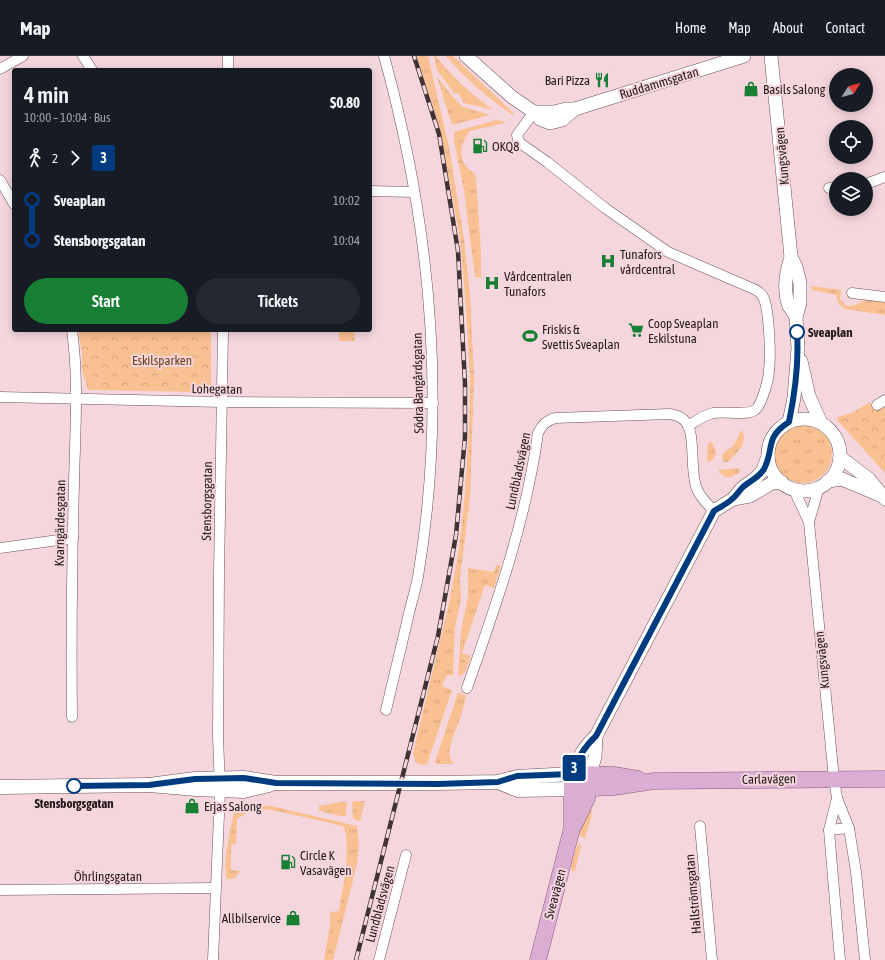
<!DOCTYPE html>
<html lang="en">
<head>
<meta charset="utf-8">
<style>
  :root { --surface:#171b24; --page:#242831; --text:#f1f3f6; --muted:#9ea1a6; --line:#363941; --accent:#188035 }
  body { margin:0; font-family:"Asap Condensed",sans-serif; background:var(--page); color:var(--text); height:100vh; display:flex; flex-direction:column; font-size:15px; white-space:nowrap }
  * { box-sizing:border-box; margin:0 }
  p { font-size:13px; color:var(--muted) }
  .icon { flex:none; width:22px; height:22px; fill:none; stroke:currentColor; stroke-width:2; stroke-linecap:round; stroke-linejoin:round }
  .map { position:relative; flex:1; overflow:hidden }
  .drawer { position:absolute; left:12px; top:12px; width:360px; height:264px; display:flex; flex-direction:column; background:var(--surface); border-radius:4px; box-shadow:0 2px 10px #0003 }
  .drawer>* { flex:none }
  .badge { padding:0 8px; border-radius:3px; font-size:14px; line-height:26px }
  .needle { width:26px; rotate:53deg }
  .controls { position:absolute; left:829px; top:12px; display:grid; gap:8px }
  .controls a { display:grid; place-items:center; width:44px; height:44px; border-radius:50%; background:var(--surface); box-shadow:0 2px 10px #0003; font-size:20px }
  .map>.badge { position:absolute; translate:-50% -50%; box-shadow:0 0 0 2px #fff }
  .legs { display:flex; align-items:center; gap:6px; height:44px; padding:0 12px; font-size:13px }
  .legs p { margin-inline-start:auto }
  .headline { display:flex; align-items:center; justify-content:space-between; height:68px; padding:0 12px }
  h1 { font-size:22px; font-weight:600; line-height:30px }
  .action { display:flex; gap:8px; margin-top:auto; padding:8px 12px }
  .action a { flex:1; height:46px; border-radius:24px; background:var(--accent); color:#fff; font-size:16px; font-weight:600; line-height:46px; text-align:center }
  .action a+a { background:var(--page); color:var(--text) }
  ul { padding:0 12px; list-style:none }
  li { display:flex; align-items:center; gap:14px; height:40px; font-size:15px }
  li i { display:grid; place-items:center; width:6px; height:100%; margin:0 5px; background:currentColor }
  li i::after { content:''; width:10px; height:10px; margin:-5px; border:3px solid; border-radius:50%; background:var(--surface) }
  li p { margin-inline-start:auto }
  li:first-child i { background:linear-gradient(#0000 50%,currentColor 0) }
  li:last-child i { background:linear-gradient(currentColor 50%,#0000 0) }
  header { display:flex; align-items:center; gap:24px; box-sizing:border-box; height:56px; padding:0 20px; background:var(--surface); border-bottom:1px solid var(--line) }
  header strong { font-size:19px }
  nav { display:flex; gap:22px; margin-inline-start:auto; font-size:14px }
  .map>svg:first-child { display:block }
  .grass { fill:url(#grass-tufts) }
  .park { fill:url(#park-crowns) }
  .lines { fill:none; stroke-linecap:round; stroke-linejoin:round }
  .minor-casing { stroke:#6a5157; stroke-width:11 }
  .tertiary-casing { stroke:#6a5157; stroke-width:14 }
  .secondary-casing { stroke:#6a5157; stroke-width:15 }
  .primary-casing { stroke:#8a577f; stroke-width:17 }
  .minor { stroke:#fff; stroke-width:10 }
  .tertiary { stroke:#fff; stroke-width:13 }
  .secondary { stroke:#fff; stroke-width:14 }
  .primary { stroke:#daaed2; stroke-width:16 }
  .rail-casing { stroke:#403336; stroke-width:4.5 }
  .rail { stroke:#f5d6dd; stroke-width:3; stroke-dasharray:9; stroke-linecap:butt }
  .line-1-casing { stroke:#fff; stroke-width:9 }
  .line-1 { stroke:#003b80; stroke-width:6 }
  .stop-1-dot { fill:#fff; stroke:#003b80; stroke-width:2 }
  .labels { text-anchor:middle; dominant-baseline:central; stroke-width:4; stroke-linejoin:round; paint-order:stroke }
  .poi-label { font-size:13px; fill:#251b1d; stroke:#f5d6dd; text-anchor:start }
  .street-label { font-size:13px; fill:#251b1d; stroke:#f5d6dd }
  .stop-label { font-size:13px; font-weight:bold; fill:#251b1d; stroke:#f5d6dd; text-anchor:start }
  .park-label { font-size:13px; fill:#6d3f13; stroke:#f5d6dd }
</style>
</head>
<body>
<header>
<strong>Map</strong>
<nav><a>Home</a><a>Map</a><a>About</a><a>Contact</a></nav>
</header>
<div class="map">
<svg width="885" height="904" viewBox="0 0 885 904">
  <defs>
    <pattern id="grass-tufts" width="24" height="20" patternUnits="userSpaceOnUse"><rect width="24" height="20" fill="#f9c091"/><path d="M3 7l-1-3M5 7V3M7 7l1-3M15 17l-1-3M17 17v-4M19 17l1-3" fill="none" stroke="#d5a47d"/></pattern>
    <pattern id="park-crowns" width="20" height="18" patternUnits="userSpaceOnUse"><rect width="20" height="18" fill="#f9c091"/><path d="M2 6a3 3 0 1 1 6 0M12 15a3 3 0 1 1 6 0" fill="none" stroke="#d5a47d"/></pattern>
  </defs>
  <rect width="100%" height="100%" fill="#f5d6dd"/>
  <g class="grass">
    <polygon points="417,0 428,0 449,91 464,183 470,238 474,321 470,442 460,522 461,544 455,571 453,619 447,619 442,630 452,634 427,708 421,709 416,707 413,697 450,543 459,493 465,437 469,375 470,321 466,251 460,183 440,74"/>
    <path d="M434,0H436C452,22 472,38 493,54L464,47L459,38L454,37L437,14Z"/>
    <path d="M446,0H453L507,51L513,57L514,60C489,43 465,22 446,0Z"/>
    <polygon points="437,21 453,41 463,51 490,59 452,69"/>
    <path d="M496,64L504,65L505,67L470,75C462,86 457,98 466,110C470,115 475,116 476,122L481,198V222L475,221L464,135L454,84V76Z"/>
    <polygon points="811,230 841,234 840,243 847,250 852,250 867,243 885,246 885,259 845,253 838,247 836,239 812,234"/>
    <circle cx="803" cy="398" r="29"/>
    <path d="M742,374C749,388 736,397 728,406H724L722,402L723,397L734,389L740,376Z"/>
    <path d="M711,385C716,393 719,401 709,406L707,404C708,396 705,390 711,385Z"/>
    <polygon points="738,412 740,414 739,417 731,421 725,421 719,416 719,414"/>
    <polygon points="496,509 500,509 500,512 494,532 485,529 462,597 471,600 465,616 462,619 458,620 461,575 468,541 468,512 494,516"/>
    <polygon points="458,637 466,639 462,657 451,686 449,698 451,704 454,708 437,708 435,706"/>
    <polygon points="356,745 365,745 360,765 353,763 352,746"/>
    <polygon points="341,746 347,746 346,760 341,760 319,755 319,750"/>
    <path d="M244,749L271,750L357,770L359,791L357,808L333,904H324L330,870V856L339,855C343,830 351,796 344,771L327,766L271,754L253,753L237,763L236,788L231,789V814L240,815L238,818L234,823H227C222,811 231,770 234,756L239,750Z"/>
    <path d="M591,751C594,760 587,773 585,782H583L579,779L583,765Z"/>
    <polygon points="578,788 581,789 575,815 572,815 571,809"/>
  </g>
  <g class="park">
    <polygon points="78,274 211,274 211,331 201,336 88,334 82,314 82,297"/>
    <polygon points="339,274 354,274 355,285 339,285"/>
    <polygon points="870,346 873,353 876,355 885,349 885,417 838,365 837,361 852,357"/>
  </g>
  <g class="lines">
    <g class="minor-casing">
      <g id="minor">
        <polyline points="83,0 92,14"/>
        <polyline points="228,0 228,14"/>
        <path d="M384,0C431,170 447,346 418,521C415,536 410,551 407,566C400,595 393,625 386,654"/>
        <polyline points="0,13 23,0"/>
        <path d="M534,56L517,79L518,83L520,87L547,106L605,152L668,196L756,234C761,237 764,241 765,246C769,259 771,299 769,314C769,322 762,349 755,354C746,360 724,355 713,357C704,359 696,365 688,370"/>
        <polyline points="0,124 14,148"/>
        <polyline points="866,128 885,121"/>
        <polyline points="829,132 836,131"/>
        <polyline points="370,135 414,136"/>
        <polyline points="852,237 885,241"/>
        <polyline points="0,341 222,346 433,347"/>
        <polyline points="877,349 885,344"/>
        <polyline points="793,432 809,466 834,723 837,742 849,772 856,816 865,904"/>
        <polyline points="809,466 819,431"/>
        <polyline points="0,492 73,482"/>
        <path d="M467,632C496,549 526,465 538,377C542,369 546,365 555,362L670,358C676,359 680,360 684,364C697,375 689,416 697,433C700,441 707,448 714,455"/>
        <path d="M72,661C71,583 72,506 74,428C75,377 79,325 72,274"/>
        <polyline points="837,742 829,774 840,904"/>
        <polyline points="700,770 712,904"/>
        <polyline points="829,774 849,772"/>
        <polyline points="0,834 215,832"/>
        <polyline points="213,904 220,734 218,679 219,518 223,274"/>
        <polyline points="379,904 406,799"/>
      </g>
    </g>
    <g class="tertiary-casing">
      <g id="tertiary">
        <polyline points="466,0 512,41 534,56 540,63 550,67 562,64 575,53"/>
        <path d="M771,0L791,201C786,216 783,234 789,250C791,253 794,257 796,261"/>
        <polyline points="534,56 554,56 566,53 575,53 744,0"/>
        <polyline points="801,305 809,340 821,367"/>
        <circle cx="804" cy="399" r="36"/>
        <polyline points="789,366 794,342 798,292 796,261 800,247 800,227 796,211 791,201"/>
        <polyline points="840,401 869,423 885,443"/>
        <polyline points="828,425 842,423 882,440"/>
        <polyline points="733,443 750,440 772,427 782,426"/>
        <path d="M572,718C579,701 583,692 596,680L714,455L733,443L742,432L756,422L763,414L768,400"/>
        <polyline points="590,718 595,701 596,680"/>
      </g>
    </g>
    <g class="secondary-casing">
      <g id="secondary">
        <polyline points="498,726 518,734 572,733"/>
        <polyline points="149,729 195,723 244,722 276,727 437,727 498,726 517,721 572,718"/>
        <polyline points="0,731 149,729 196,733 244,735 269,729"/>
      </g>
    </g>
    <g class="primary-casing">
      <g id="primary">
        <polyline points="572,733 614,731 654,725 885,723"/>
        <polyline points="574,769 587,742 590,724"/>
        <polyline points="538,904 572,772 572,718 614,719 638,723"/>
      </g>
    </g>
    <use href="#minor" class="minor"/>
    <use href="#tertiary" class="tertiary"/>
    <use href="#secondary" class="secondary"/>
    <use href="#primary" class="primary"/>
    <g class="rail-casing">
      <polyline id="rail" points="356,904 438,580 456,479 465,381 465,328 458,195 439,78 414,0"/>
    </g>
    <use href="#rail" class="rail"/>
  </g>
  <g class="lines">
    <g class="line-1-casing">
      <path id="line-1" d="M74,730L149,729L195,723L244,722L276,727L438,728L498,726L517,720L572,718C578,702 584,691 596,680L714,455C720,451 727,448 732,443C736,440 739,435 742,432C749,425 759,422 764,413C775,392 764,382 789,366C795,337 799,306 797,276"/>
    </g>
    <use href="#line-1" class="line-1"/>
  </g>
  <defs>
    <g id="restaurant-bare" transform="scale(1.2)"><path d="M-5-6h1v4h1v-4h1v4h1v-4h1v5L-1.5 .5V6h-2V.5L-5-1ZM5-6V6H3V1.5H1.5Q1.5-4 5-6Z" fill="#188035" stroke="#f5d6dd" stroke-width="2.5" paint-order="stroke"/></g>
    <g id="shop-bare" transform="scale(1.2)"><path d="M-5-2.5h2.3a2.7 3.5 0 0 1 5.4 0H5L5.5 6h-11ZM-1.5-2.5h3a1.5 2.3 0 0 0-3 0Z" fill="#188035" stroke="#f5d6dd" stroke-width="2.5" paint-order="stroke"/></g>
    <g id="fuel-bare" transform="scale(1.2)"><path d="M-5.5-6h7V0h2V4h1.3V-2.5L3-4.5l.8-.8L6-3V5H2.5V1h-1V6h-7ZM-4.2-4.7v3.2H.2V-4.7Z" fill="#188035" stroke="#f5d6dd" stroke-width="2.5" paint-order="stroke"/></g>
    <g id="hospital-bare" transform="scale(1.2)"><path d="M-5-5h3v3.5h4V-5h3V5h-3V1.5h-4V5h-3Z" fill="#188035" stroke="#f5d6dd" stroke-width="2.5" paint-order="stroke"/></g>
    <g id="supermarket-bare" transform="scale(1.2)"><path d="M-6-5.5h2.5l.6 2H6L4.5 2H-2.5L-4.4-4H-6ZM-1.5 3.2a1.3 1.3 0 1 0 .1 0ZM3 3.2a1.3 1.3 0 1 0 .1 0Z" fill="#188035" stroke="#f5d6dd" stroke-width="2.5" paint-order="stroke"/></g>
    <g id="stadium-bare" transform="scale(1.2)"><path d="M0-5a6.5 5 0 1 0 0 10a6.5 5 0 1 0 0-10ZM-3.5-1.8h7v3.6h-7Z" fill="#188035" stroke="#f5d6dd" stroke-width="2.5" paint-order="stroke"/></g>
  </defs>
  <g fill-rule="evenodd">
    <use href="#restaurant-bare" x="602" y="24"/>
    <use href="#shop-bare" x="751" y="33"/>
    <use href="#fuel-bare" x="480" y="90"/>
    <use href="#hospital-bare" x="608" y="205"/>
    <use href="#hospital-bare" x="492" y="227"/>
    <use href="#supermarket-bare" x="636" y="274"/>
    <use href="#stadium-bare" x="530" y="280"/>
    <use href="#shop-bare" x="192" y="750"/>
    <use href="#fuel-bare" x="288" y="806"/>
    <use href="#shop-bare" x="293" y="862"/>
  </g>
  <g class="stop-1-dot">
    <circle cx="797" cy="276" r="7"/>
    <circle cx="74" cy="730" r="7"/>
  </g>
  <g class="labels">
    <g class="poi-label">
      <text x="590" y="24" text-anchor="end">Bari Pizza</text>
      <text x="763" y="33">Basils Salong</text>
      <text x="492" y="90">OKQ8</text>
      <text x="620" y="198">Tunafors<tspan x="620" dy="15">vårdcentral</tspan></text>
      <text x="504" y="220">Vårdcentralen<tspan x="504" dy="15">Tunafors</tspan></text>
      <text x="648" y="267">Coop Sveaplan<tspan x="648" dy="15">Eskilstuna</tspan></text>
      <text x="542" y="273">Friskis &amp;<tspan x="542" dy="15">Svettis Sveaplan</tspan></text>
      <text x="204" y="750">Erjas Salong</text>
      <text x="300" y="799">Circle K<tspan x="300" dy="15">Vasavägen</tspan></text>
      <text x="281" y="862" text-anchor="end">Allbilservice</text>
    </g>
    <g class="street-label">
      <text transform="translate(659 27) rotate(-17)">Ruddammsgatan</text>
      <text transform="translate(782 100) rotate(-95)">Kungsvägen</text>
      <text transform="translate(418 327) rotate(-91)">Södra Bangårdsgatan</text>
      <text transform="translate(217 333) rotate(1)">Lohegatan</text>
      <text transform="translate(518 415) rotate(-78)">Lundbladsvägen</text>
      <text transform="translate(207 445) rotate(-89)">Stensborgsgatan</text>
      <text transform="translate(60 467) rotate(-89)">Kvarngärdesgatan</text>
      <text transform="translate(822 604) rotate(-96)">Kungsvägen</text>
      <text transform="translate(769 723) rotate(-1)">Carlavägen</text>
      <text x="108" y="820">Öhrlingsgatan</text>
      <text transform="translate(555 838) rotate(-75)">Sveavägen</text>
      <text transform="translate(693 838) rotate(-95)">Hallströmsgatan</text>
      <text transform="translate(380 848) rotate(-75)">Lundbladsvägen</text>
    </g>
    <g class="stop-label">
      <text x="808" y="276">Sveaplan</text>
      <text x="74" y="747" text-anchor="middle">Stensborgsgatan</text>
    </g>
    <g class="park-label">
      <text x="162" y="304">Eskilsparken</text>
    </g>
  </g>
</svg>
<div class="controls">
<a><svg class="needle" viewBox="-14 -14 28 28"><path d="M0-13l5 13h-10z" fill="#e53935"/><path d="M0 13l5-13h-10z" fill="#9ea1a6"/></svg></a>
<a><svg class="icon" aria-label="locate" viewBox="0 0 24 24"><circle cx="12" cy="12" r="6"/><path d="M12 2v4M12 18v4M2 12h4M18 12h4"/></svg></a>
<a><svg class="icon" aria-label="layers" viewBox="0 0 24 24"><path d="M12 4l9 5-9 5-9-5zM3 14l9 5 9-5"/></svg></a>
</div>
<b class="badge" style="left:574px;top:712px;background:#003b80;color:#fff">3</b>
<section class="drawer">
<div class="headline"><div><h1>4 min</h1><p>10:00 – 10:04 · Bus</p></div><b>$0.80</b></div>
<div class="legs"><svg class="icon" aria-label="walk" viewBox="0 0 24 24"><circle cx="13" cy="4" r="2"/><path d="M13 8l-2 6 4 7M11 14l-3 7M7 12l3-4h3l4 4"/></svg>2<svg class="icon" aria-label="forward" viewBox="0 0 24 24"><path d="M9 5l7 7-7 7"/></svg><b class="badge" style="background:#003b80;color:#fff">3</b></div>
<ul>
<li><i style="color:#003b80"></i><b>Sveaplan</b><p>10:02</p></li>
<li><i style="color:#003b80"></i><b>Stensborgsgatan</b><p>10:04</p></li>
</ul>
<div class="action"><a>Start</a><a>Tickets</a></div>
</section>
</div>
</body>
</html>
